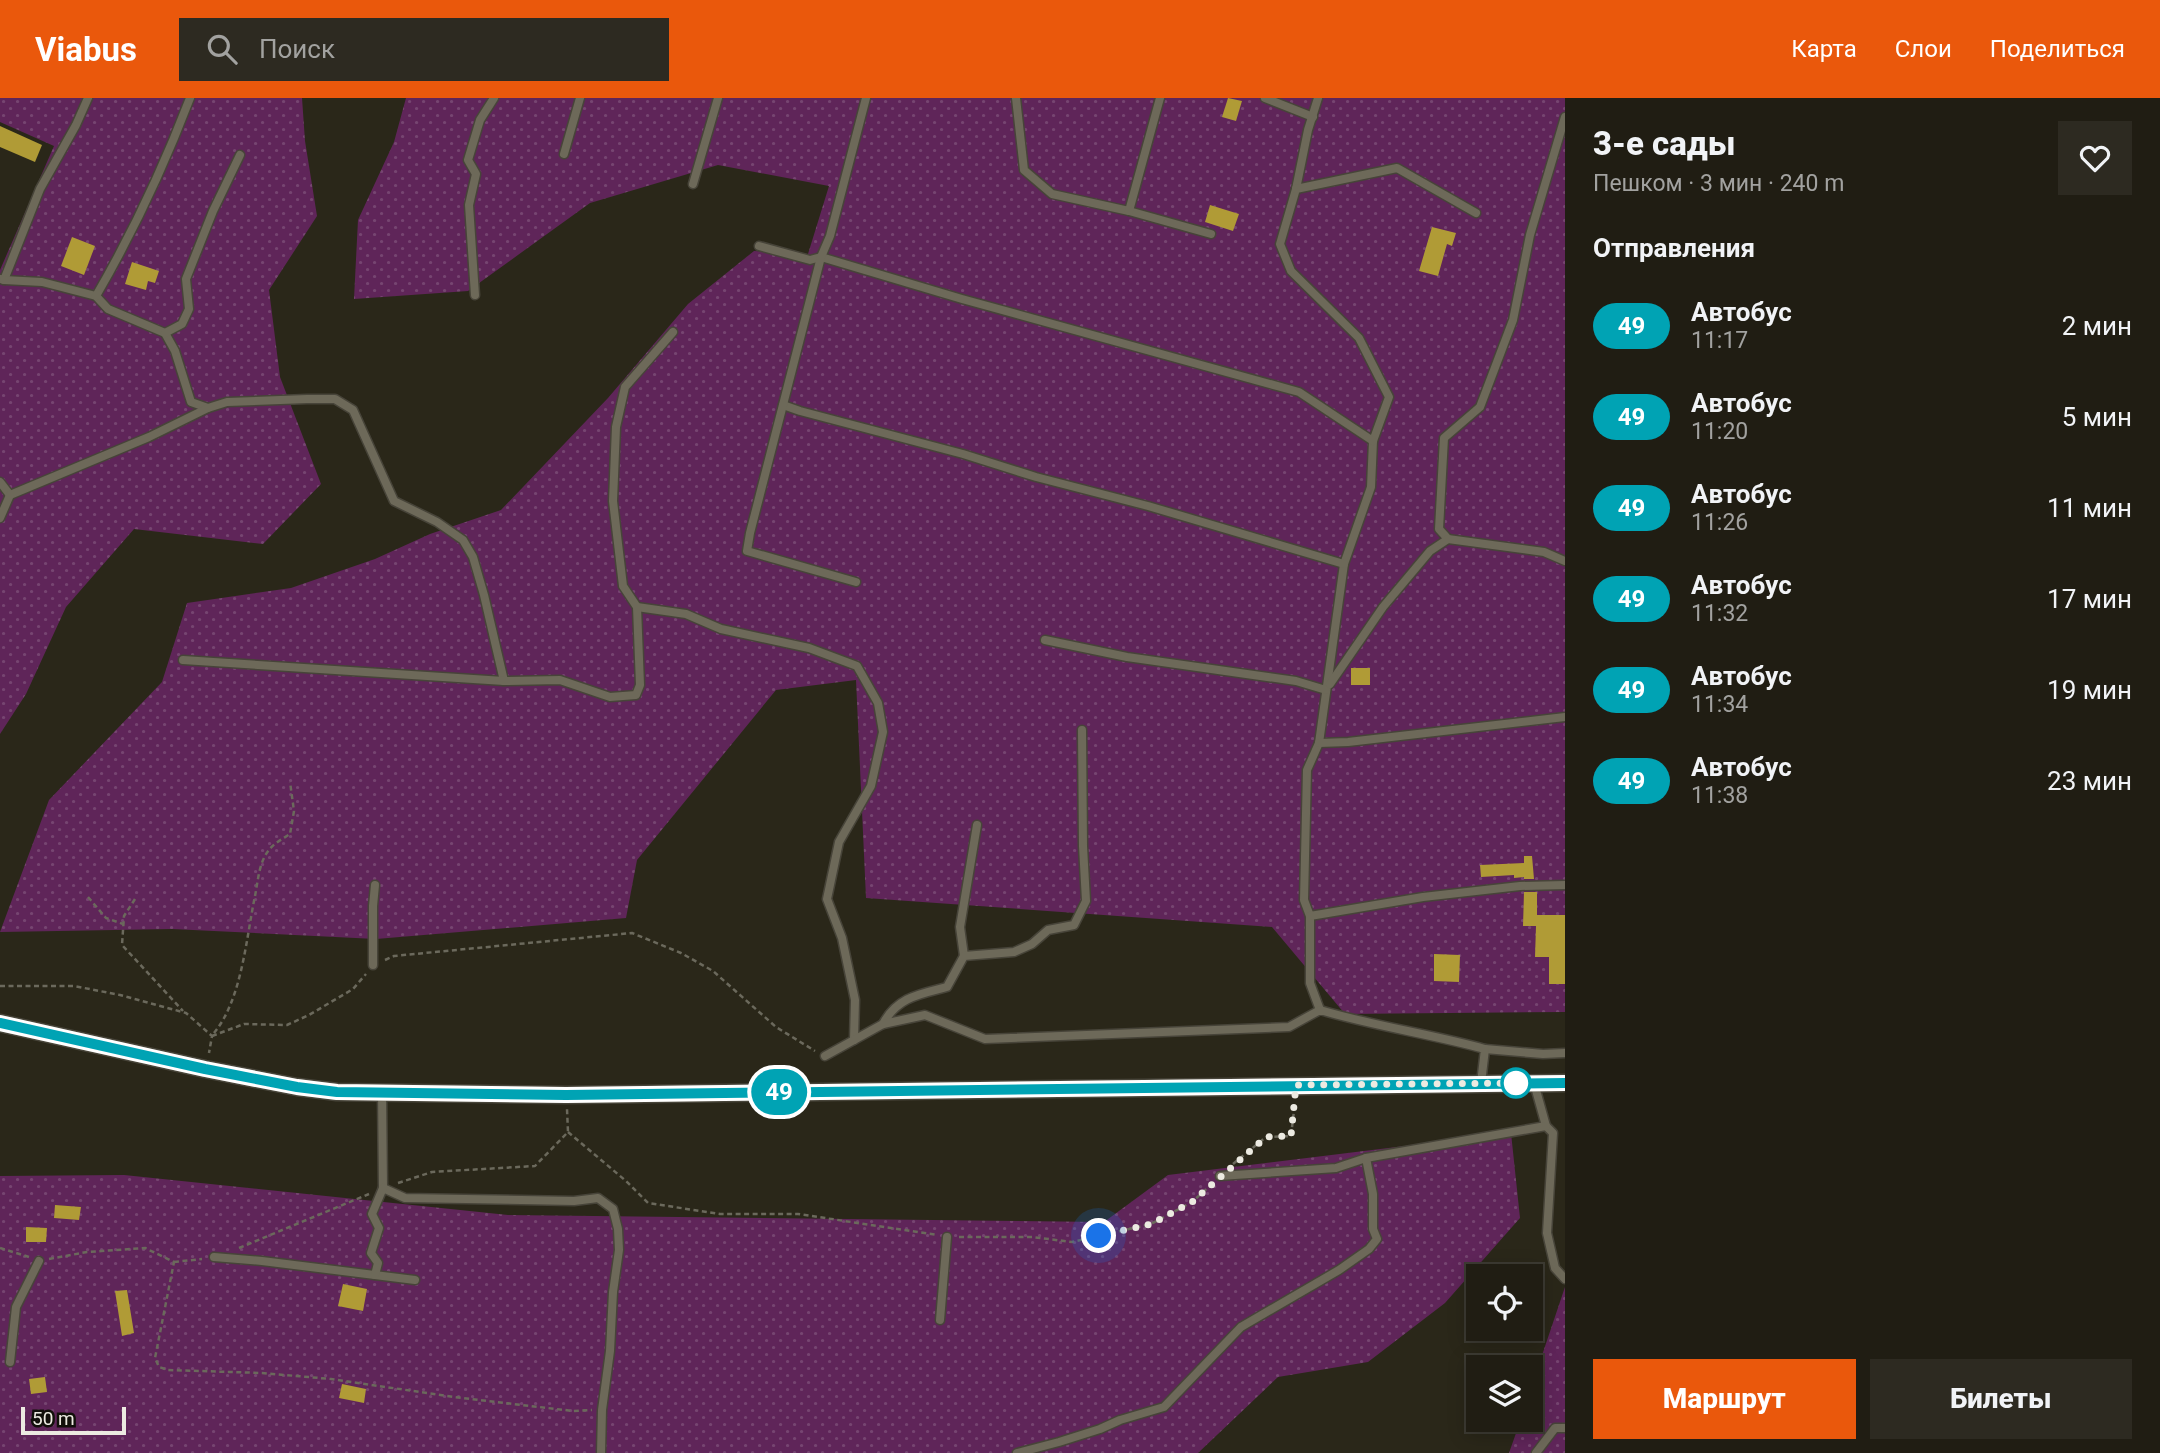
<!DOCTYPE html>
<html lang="ru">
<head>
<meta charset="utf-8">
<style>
  :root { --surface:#201d13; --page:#2d2a21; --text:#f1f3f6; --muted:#a2a2a0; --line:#3d3b33; --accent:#ea580c }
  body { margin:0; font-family:Roboto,sans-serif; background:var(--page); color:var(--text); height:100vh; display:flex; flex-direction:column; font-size:26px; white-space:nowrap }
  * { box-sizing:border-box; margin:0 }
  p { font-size:23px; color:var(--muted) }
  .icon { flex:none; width:38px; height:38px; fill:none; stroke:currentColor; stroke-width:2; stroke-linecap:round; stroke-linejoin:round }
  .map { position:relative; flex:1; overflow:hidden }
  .sheet { display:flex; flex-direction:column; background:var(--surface); width:595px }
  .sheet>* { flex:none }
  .badge { padding:0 14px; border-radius:23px; font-size:24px; line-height:46px }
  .controls { position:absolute; left:1466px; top:1166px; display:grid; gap:14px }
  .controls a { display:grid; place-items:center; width:77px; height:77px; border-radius:0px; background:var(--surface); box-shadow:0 4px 18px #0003,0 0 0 2px var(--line); font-size:35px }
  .scale { position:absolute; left:21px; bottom:18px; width:105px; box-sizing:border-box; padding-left:7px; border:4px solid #eceae1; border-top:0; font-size:19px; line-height:24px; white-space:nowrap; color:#eceae1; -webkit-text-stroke:5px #11100a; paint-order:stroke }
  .you { position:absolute; width:35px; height:35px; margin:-18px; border:5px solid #fff; border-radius:50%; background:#1a73e8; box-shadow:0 0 0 10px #1a73e833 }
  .map>.badge { position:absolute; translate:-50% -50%; box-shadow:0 0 0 4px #fff }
  h2 { padding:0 28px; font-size:26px; line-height:63px }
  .round { display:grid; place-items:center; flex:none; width:74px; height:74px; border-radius:0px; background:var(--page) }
  .head { display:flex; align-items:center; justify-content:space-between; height:119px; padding:0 28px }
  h1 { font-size:33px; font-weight:800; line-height:52px }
  .button { display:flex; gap:14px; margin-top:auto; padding:14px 28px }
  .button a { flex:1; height:80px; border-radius:0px; background:var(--accent); color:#fff; font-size:28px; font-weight:800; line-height:80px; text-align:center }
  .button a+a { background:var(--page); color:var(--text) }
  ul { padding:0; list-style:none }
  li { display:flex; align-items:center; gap:21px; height:91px; padding:0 28px }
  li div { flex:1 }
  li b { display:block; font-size:26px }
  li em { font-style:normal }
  li .badge { min-width:77px; font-weight:700; text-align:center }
  header { display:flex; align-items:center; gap:42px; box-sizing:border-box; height:98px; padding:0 35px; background:var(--accent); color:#fff }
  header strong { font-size:33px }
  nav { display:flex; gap:38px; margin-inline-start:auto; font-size:24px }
  .search { width:490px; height:63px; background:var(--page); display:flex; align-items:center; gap:18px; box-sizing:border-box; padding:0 24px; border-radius:0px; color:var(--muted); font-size:26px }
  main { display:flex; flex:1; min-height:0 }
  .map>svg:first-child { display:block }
  .garden { fill:url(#garden-dots) }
  .building { fill:#b09b36 }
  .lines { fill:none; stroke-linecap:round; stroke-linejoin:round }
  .lane-casing { stroke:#474439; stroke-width:11 }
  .street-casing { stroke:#474439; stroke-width:19 }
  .path { stroke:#6b695c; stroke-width:2.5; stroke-dasharray:5 3.5; stroke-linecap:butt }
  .lane { stroke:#6d6959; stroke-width:8 }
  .street { stroke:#6d6959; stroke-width:16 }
  .line-casing { stroke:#fff; stroke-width:16 }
  .line { stroke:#00a3b4; stroke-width:10 }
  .walk { stroke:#eceae1; stroke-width:7; stroke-dasharray:0 12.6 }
  .stop-dot { fill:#fff; stroke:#00a3b4; stroke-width:3.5 }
</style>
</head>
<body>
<header>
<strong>Viabus</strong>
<div class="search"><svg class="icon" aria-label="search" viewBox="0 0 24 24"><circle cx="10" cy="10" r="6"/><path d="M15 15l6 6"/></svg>Поиск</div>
<nav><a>Карта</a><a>Слои</a><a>Поделиться</a></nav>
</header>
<main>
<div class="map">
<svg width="1565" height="1355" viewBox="0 0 1565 1355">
  <defs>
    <pattern id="garden-dots" width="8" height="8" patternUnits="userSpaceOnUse" patternTransform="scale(1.75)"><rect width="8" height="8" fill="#5f2559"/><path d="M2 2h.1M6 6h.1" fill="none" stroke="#764571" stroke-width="1.8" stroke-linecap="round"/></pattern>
  </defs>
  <rect width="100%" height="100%" fill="#2a2719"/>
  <g class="garden">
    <polygon points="0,0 302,0 305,43 317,118 269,192 280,279 321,386 263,446 134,431 66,509 26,596 0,636 0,172 54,48 0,24"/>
    <polygon points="406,0 1565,0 1565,914 1345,916 1272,829 866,800 856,582 776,592 637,762 626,820 376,841 172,831 0,834 49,702 162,584 187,505 291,490 375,461 430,436 501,412 608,300 688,206 754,153 808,156 829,88 718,67 590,105 468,193 354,201 358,122 394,44"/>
    <polygon points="1511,1035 1520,1120 1445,1205 1368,1264 1278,1279 1198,1355 0,1355 0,1078 124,1077 508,1117 1104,1124 1168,1077"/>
    <polygon points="1565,1189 1565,1355 1509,1355 1521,1321 1531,1321 1531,1290"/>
  </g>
  <g class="building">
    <polygon points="1228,0 1242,3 1236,23 1222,19"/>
    <polygon points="0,28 42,47 35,64 0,49"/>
    <polygon points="1210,107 1239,116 1233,133 1205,124"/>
    <polygon points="1432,129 1456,135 1452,148 1447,146 1438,178 1419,173"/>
    <polygon points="72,139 95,148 84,177 61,168"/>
    <polygon points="132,164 159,173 155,185 148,183 146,192 125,186"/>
    <rect x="1351" y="570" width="19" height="17"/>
    <polygon points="1524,758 1532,758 1534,781 1524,781 1524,779 1514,780 1514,777 1481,779 1480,767 1524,765"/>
    <polygon points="1524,794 1537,794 1537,817 1565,817 1565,886 1549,886 1549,859 1535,859 1536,828 1523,828"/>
    <polygon points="1434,856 1460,857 1459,884 1434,883"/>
    <polygon points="55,1107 81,1109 79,1122 54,1120"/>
    <polygon points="26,1129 47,1130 46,1144 26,1144"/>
    <polygon points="343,1186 367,1191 363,1213 338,1208"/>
    <polygon points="127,1192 134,1235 122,1238 115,1193"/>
    <polygon points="45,1279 47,1294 31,1296 29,1281"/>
    <polygon points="342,1286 366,1291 364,1305 339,1300"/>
  </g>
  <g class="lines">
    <g class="lane-casing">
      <g id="lane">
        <polyline points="1016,0 1024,72 1052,96 1129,113 1211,136"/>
        <polyline points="1265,0 1313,19"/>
        <polyline points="1318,0 1308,32 1296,91 1280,146 1291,173 1359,240 1389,299 1373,343 1371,389 1344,466 1319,645 1307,672 1304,802 1310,818 1310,885 1320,912"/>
        <polyline points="564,56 580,0"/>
        <polyline points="693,86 718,0"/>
        <polyline points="1296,91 1397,70 1476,115"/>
        <polyline points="1129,113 1160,0"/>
        <polyline points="759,148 810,162 821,159 962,201 1299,294 1373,343"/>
        <polyline points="1,181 4,182 40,91 76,27 88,0"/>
        <polyline points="4,182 42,184 96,198 108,211 165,235 175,253 191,304 208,310"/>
        <polyline points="475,197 469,107 476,76 468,62 480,22 494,0"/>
        <path d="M96,198C132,136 164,68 190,0"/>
        <polyline points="165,235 182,226 189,211 186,181 213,113 240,57"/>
        <polyline points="783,307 800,313 963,356 1036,379 1148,408 1344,466"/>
        <polyline points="0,384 10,397"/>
        <polyline points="0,420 10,397 149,339 208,310 227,304 307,301 335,301 353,312 394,403 437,424 463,442 473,459 484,497 504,583"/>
        <polyline points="1448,441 1439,431 1444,340 1480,309 1513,222 1530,137 1565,19"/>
        <polyline points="856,484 747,453 750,435 821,159 830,138 866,0"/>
        <polyline points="637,509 686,516 721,531 809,550 857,568 878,605 883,634 871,688 839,744 827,801 842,840 855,902 854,942"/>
        <polyline points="1045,542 1127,559 1296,583 1326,592"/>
        <polyline points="183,562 504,583 560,582 610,599 636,597 640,587 637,509 623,488 613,403 616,329 625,289 673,234"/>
        <polyline points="1330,586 1383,509 1430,453 1448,441 1544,454 1565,463"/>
        <polyline points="1319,645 1348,644 1565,619"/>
        <polyline points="1310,818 1423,799 1520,788 1565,787"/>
        <polyline points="964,858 960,829 977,727"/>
        <polyline points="373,867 373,808 375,787"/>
        <path d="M883,926C897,899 920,896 947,889L964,858L1014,854L1032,846L1048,832L1074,827L1086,803L1083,748L1082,632"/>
        <polyline points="1485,951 1543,956 1565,955"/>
        <path d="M825,958L883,926L925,917L985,941L1289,929L1320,912C1374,928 1430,936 1485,951L1481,985"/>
        <polyline points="1534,985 1546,1028 1553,1035 1547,1135 1555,1170 1565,1181"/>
        <polyline points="382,994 383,1090 405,1100 574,1103 598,1100 613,1111 618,1131 619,1152 613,1194 610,1253 602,1312 601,1355"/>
        <polyline points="1220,1078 1336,1070 1366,1060 1546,1028"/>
        <polyline points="214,1159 262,1163 415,1182"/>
        <polyline points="375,1177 378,1165 371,1155 379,1130 372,1116 383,1090"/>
        <polyline points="940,1222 947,1139"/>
        <polyline points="10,1264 16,1209 39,1163"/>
        <polyline points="1017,1355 1059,1344 1100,1331 1120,1322 1164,1309 1241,1229 1339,1172 1369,1151 1377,1141 1373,1131 1373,1096 1366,1060"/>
        <polyline points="1536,1355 1555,1330 1565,1330"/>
      </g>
    </g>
    <g class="street-casing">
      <polyline id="street" points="0,925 205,971 297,989 337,994 566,997 1565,985"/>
    </g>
    <g class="path">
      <polyline points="88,799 106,820 123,826"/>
      <polyline points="135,801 124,818 122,847 183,913"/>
      <polyline points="385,862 394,858 632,835 681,855 713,873 776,929 815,953"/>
      <polyline points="0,888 74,888 120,897 186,915 212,938 209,955"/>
      <path d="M214,935C242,901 246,841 255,798C258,783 259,764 269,752C274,745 284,740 290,736L294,713L290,684"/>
      <polyline points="212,938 244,926 287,927 309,917 353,891 366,876"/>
      <polyline points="568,1034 626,1083 648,1105 720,1116 798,1116 938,1137"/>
      <polyline points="1233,1066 1266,1039 1291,1038 1295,1004"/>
      <polyline points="398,1085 432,1074 535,1068 568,1034 567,1011"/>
      <polyline points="959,1139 1032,1139 1072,1144 1151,1126 1192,1104 1213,1085"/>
      <polyline points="0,1150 29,1159"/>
      <polyline points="239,1150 369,1096"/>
      <polyline points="49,1161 87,1154 145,1150 174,1164 155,1260 159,1269 168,1272 262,1275 331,1281 454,1299 573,1313 592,1312"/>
      <polyline points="174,1164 202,1161"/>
    </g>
    <use href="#lane" class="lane"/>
    <use href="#street" class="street"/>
  </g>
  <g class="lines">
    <g class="line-casing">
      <polyline id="line" points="0,925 205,971 297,989 337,994 566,997 1565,985"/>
    </g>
    <use href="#line" class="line"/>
    <polyline class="walk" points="1099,1138 1151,1126 1192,1104 1266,1039 1291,1038 1296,987 1519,985 1516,985"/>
  </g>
  <circle class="stop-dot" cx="1516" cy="985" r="14"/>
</svg>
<div class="controls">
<a><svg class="icon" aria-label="locate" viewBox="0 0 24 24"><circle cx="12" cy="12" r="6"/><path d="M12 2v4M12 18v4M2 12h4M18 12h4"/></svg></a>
<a><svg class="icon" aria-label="layers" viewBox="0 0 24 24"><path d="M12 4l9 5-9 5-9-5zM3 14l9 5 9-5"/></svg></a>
</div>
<div class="scale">50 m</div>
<div class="you" style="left:1099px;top:1138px"></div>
<b class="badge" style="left:779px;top:994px;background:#00a3b4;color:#fff">49</b>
</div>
<section class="sheet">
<div class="head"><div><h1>3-е сады</h1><p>Пешком · 3 мин · 240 m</p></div><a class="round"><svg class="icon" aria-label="heart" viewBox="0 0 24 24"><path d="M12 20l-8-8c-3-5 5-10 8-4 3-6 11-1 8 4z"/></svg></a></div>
<h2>Отправления</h2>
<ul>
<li><span class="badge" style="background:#00a3b4;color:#fff">49</span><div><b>Автобус</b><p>11:17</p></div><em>2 мин</em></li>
<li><span class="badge" style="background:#00a3b4;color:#fff">49</span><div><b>Автобус</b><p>11:20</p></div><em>5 мин</em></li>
<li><span class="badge" style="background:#00a3b4;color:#fff">49</span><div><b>Автобус</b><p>11:26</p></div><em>11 мин</em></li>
<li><span class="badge" style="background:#00a3b4;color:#fff">49</span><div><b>Автобус</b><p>11:32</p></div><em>17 мин</em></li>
<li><span class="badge" style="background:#00a3b4;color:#fff">49</span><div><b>Автобус</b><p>11:34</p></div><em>19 мин</em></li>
<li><span class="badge" style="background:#00a3b4;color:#fff">49</span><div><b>Автобус</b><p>11:38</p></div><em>23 мин</em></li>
</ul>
<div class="button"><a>Маршрут</a><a>Билеты</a></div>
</section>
</main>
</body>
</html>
